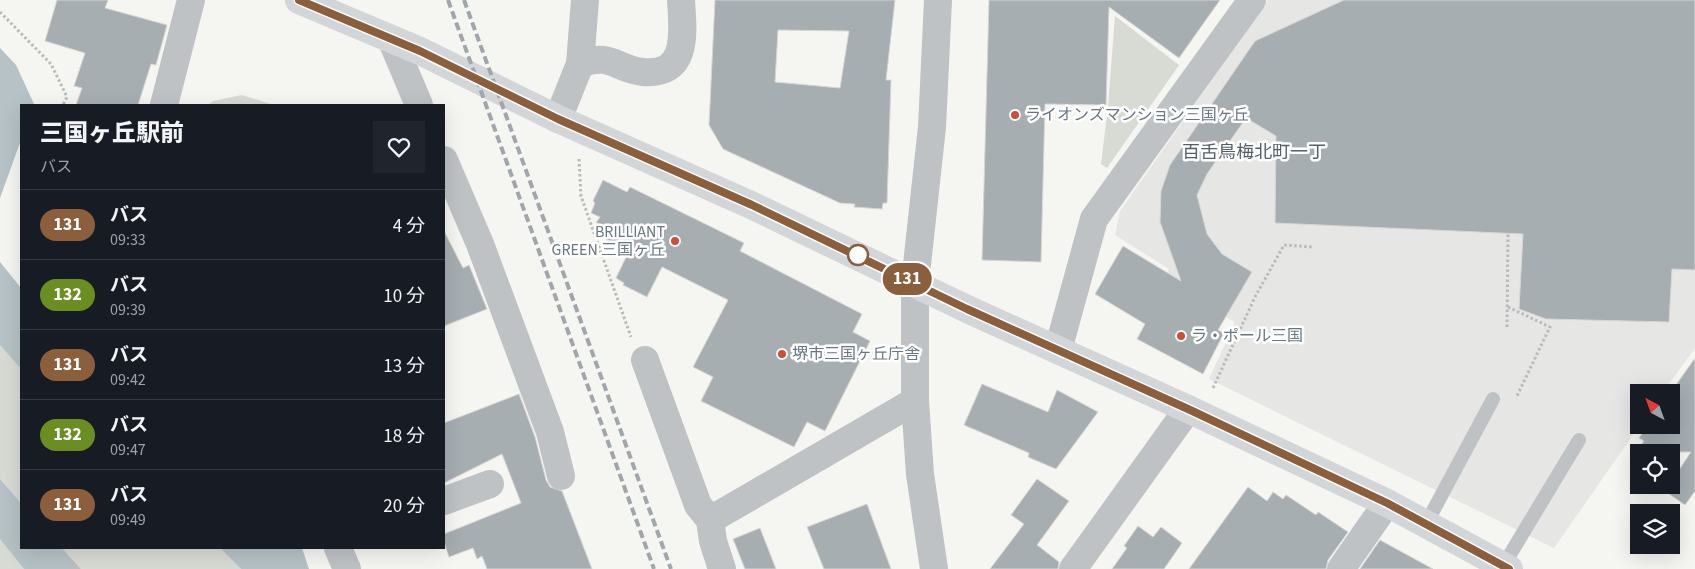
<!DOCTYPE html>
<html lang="ja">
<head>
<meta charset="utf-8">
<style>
  :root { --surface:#171b24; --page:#20242c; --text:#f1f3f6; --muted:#9ea1a6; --line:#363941 }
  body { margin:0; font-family:"Source Sans 3","Noto Sans JP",sans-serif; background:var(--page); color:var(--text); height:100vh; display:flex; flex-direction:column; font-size:19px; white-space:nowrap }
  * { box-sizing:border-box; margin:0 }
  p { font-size:16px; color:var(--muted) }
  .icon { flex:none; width:28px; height:28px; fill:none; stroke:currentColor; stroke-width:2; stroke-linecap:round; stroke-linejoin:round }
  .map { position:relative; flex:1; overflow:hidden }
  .side { position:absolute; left:20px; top:104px; width:425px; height:445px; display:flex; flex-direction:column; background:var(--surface); border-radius:0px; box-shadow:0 5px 20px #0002 }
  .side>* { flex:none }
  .badge { padding:0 10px; border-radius:16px; font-size:18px; line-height:32px }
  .needle { width:32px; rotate:319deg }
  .fabs { position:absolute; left:1630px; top:384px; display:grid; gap:10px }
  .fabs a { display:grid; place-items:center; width:50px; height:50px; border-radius:0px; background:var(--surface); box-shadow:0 5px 20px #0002; font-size:25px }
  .map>.badge { position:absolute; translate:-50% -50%; box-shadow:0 0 0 2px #fff }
  .round { display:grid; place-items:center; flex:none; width:52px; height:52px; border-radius:0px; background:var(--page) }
  .headline { display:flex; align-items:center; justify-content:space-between; height:85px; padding:0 20px }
  h1 { font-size:24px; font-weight:800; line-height:38px }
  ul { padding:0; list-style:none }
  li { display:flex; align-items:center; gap:15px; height:70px; padding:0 20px; border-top:1px solid var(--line) }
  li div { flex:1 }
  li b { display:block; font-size:19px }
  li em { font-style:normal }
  li .badge { min-width:55px; font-weight:700; text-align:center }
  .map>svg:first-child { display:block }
  .built { fill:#e6e6e5 }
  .green { fill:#d7dbd3 }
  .water { fill:#b6c2c5 }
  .building { fill:#a6aeb2; stroke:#d6d6d4; fill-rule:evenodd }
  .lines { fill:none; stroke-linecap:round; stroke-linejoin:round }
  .path { stroke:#b8bbbd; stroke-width:3; stroke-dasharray:2.5 2.5; stroke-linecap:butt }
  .service { stroke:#bec2c5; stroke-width:14 }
  .minor { stroke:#bec2c5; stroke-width:28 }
  .tertiary { stroke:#bec2c5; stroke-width:28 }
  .trunk { stroke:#d2d6d9; stroke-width:28 }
  .rail { stroke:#a0a6aa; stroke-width:4; stroke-dasharray:8 4; stroke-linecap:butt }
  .line-casing { stroke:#fff; stroke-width:11 }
  .line { stroke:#8b5e3c; stroke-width:8 }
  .poi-dot { fill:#d14d36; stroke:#fff; stroke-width:2 }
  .stop-dot { fill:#fff; stroke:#8b5e3c; stroke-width:2.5 }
  .labels { text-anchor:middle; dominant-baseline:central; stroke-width:5; stroke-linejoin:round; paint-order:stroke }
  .poi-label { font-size:16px; fill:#677780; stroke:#fff; text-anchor:start }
  .neighbourhood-label { font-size:18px; fill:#545f66; stroke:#fff }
</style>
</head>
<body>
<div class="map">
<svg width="1695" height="569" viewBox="0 0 1695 569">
  <rect width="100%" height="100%" fill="#f5f5f2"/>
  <polygon class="built" points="1268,0 1695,0 1695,348 1663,392 1639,392 1640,425 1554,548 1209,379 1235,322 1163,281 1169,269 1115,235 1120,211"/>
  <g class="green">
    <polygon points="1115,16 1179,65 1107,168 1101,164 1108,107"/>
    <polygon points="242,95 273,105 208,105 213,101"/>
    <polygon points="0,345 21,369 21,503 0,479"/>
    <polygon points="0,539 1,540 24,569 0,569"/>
    <polygon points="62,548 220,548 241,569 81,569"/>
  </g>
  <g class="water">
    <polygon points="0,48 16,65 34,104 21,105 21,140 0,198"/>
    <polygon points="0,262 21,288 21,369 0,345"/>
    <polygon points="0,479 21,503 21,548 62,548 81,569 24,569 0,539"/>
    <polygon points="220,548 302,548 309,569 241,569"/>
  </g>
  <g class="building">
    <polygon points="57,0 108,0 105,8 167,25 156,65 151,64 138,105 76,105 82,88 74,86 85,53 45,41"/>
    <path d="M715,0H895L886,80H891L887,203H883L882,209L854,207L855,204L840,203L723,149L709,125ZM778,30L849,31L840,88L775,82Z"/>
    <polygon points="989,0 1220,0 1179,58 1109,7 1106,105 1045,104 1041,262 982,260"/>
    <polygon points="1344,0 1695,0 1695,270 1672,269 1669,322 1546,319 1519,309 1523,234 1275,223 1276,136 1246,118 1207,174 1197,195 1207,234 1222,254 1252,272 1218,330 1224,333 1203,374 1137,339 1145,324 1095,294 1123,246 1181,281 1160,222 1161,191 1170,165 1255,41"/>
    <polygon points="603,180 627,192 630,187 744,243 740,251 862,314 853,332 870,341 825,431 807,422 794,447 701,401 713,377 693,367 728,300 662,267 647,297 623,285 624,283 616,278 629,251 606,240 611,230 596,223 600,217 591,213 595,203 593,201"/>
    <polygon points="444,231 463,268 469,265 487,309 444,326"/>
    <polygon points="1695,358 1695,491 1685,505 1665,491 1671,485 1671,482 1691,452 1636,452 1644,441 1639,438 1648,425 1671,425 1671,392"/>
    <polygon points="982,384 1048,412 1057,390 1098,412 1056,469 1028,457 1029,453 964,425"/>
    <polygon points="519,394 535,437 546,480 550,487 562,491 592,569 487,569 482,556 477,559 473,548 449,557 444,542 444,534 521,503 502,454 444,483 444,423"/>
    <polygon points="1037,479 1069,501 1037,545 1059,562 1058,569 990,569 1024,524 1011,515"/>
    <polygon points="1248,487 1267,501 1273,492 1283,499 1286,495 1316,515 1318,512 1348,532 1328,560 1326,569 1189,569"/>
    <polygon points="867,504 891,569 824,569 807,527"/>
    <polygon points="1138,526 1153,537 1161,527 1182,543 1164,569 1112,569 1127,548 1124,546"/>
    <polygon points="760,528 776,569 745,569 733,539"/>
    <polygon points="1380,540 1433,569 1360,569"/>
  </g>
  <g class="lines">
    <g class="path">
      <polyline points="0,12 51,64 67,97 63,105"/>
      <polyline points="579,159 581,196 631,337"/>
      <polyline points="1508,307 1550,327 1516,398"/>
      <polyline points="1507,327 1508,234"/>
      <polyline points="1213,388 1255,297 1284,245 1312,247"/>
    </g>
    <g class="service">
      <polyline points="1426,524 1493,399"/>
      <polyline points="1503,566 1579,440"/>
    </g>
    <g class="minor">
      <path d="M585,0L580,64C612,52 615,69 643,72C689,76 683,32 681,0"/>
      <polyline points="392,41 419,105"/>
      <polyline points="164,105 191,0"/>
      <polyline points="444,160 480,244 550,432 561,476"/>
      <polyline points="1058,350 1094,219 1252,0"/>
      <polyline points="645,360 698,505 710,520"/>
      <polyline points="444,501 490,484"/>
      <polyline points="338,548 347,569"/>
      <polyline points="722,569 713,541 710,520 915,401"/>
      <polyline points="1073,569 1188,409"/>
      <polyline points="1341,569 1387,503"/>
    </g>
    <g class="tertiary">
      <polyline points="558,119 580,64"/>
      <polyline points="934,569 920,474 915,401 915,283 932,127 938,0"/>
    </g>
    <polyline class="trunk" points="299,0 420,51 558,119 751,205 967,309 1188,409 1387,503 1509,569"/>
    <g class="rail">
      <polyline points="448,0 654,569"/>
      <polyline points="464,0 671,569"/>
    </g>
  </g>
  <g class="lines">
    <g class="line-casing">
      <polyline id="line" points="299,0 420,51 558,119 752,205 967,309 1188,409 1387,503 1509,569"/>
    </g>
    <use href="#line" class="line"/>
  </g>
  <g class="poi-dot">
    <circle cx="1015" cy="115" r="5"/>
    <circle cx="675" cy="241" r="5"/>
    <circle cx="1181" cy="336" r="5"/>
    <circle cx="782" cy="354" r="5"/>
  </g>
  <circle class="stop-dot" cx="858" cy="255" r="10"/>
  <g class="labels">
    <g class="poi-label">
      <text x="1025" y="115">ライオンズマンション三国ヶ丘</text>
      <text x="665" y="232" text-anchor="end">BRILLIANT<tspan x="665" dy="18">GREEN 三国ヶ丘</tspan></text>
      <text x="1191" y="336">ラ・ポール三国</text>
      <text x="792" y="354">堺市三国ヶ丘庁舎</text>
    </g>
    <g class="neighbourhood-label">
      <text x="1254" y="152">百舌鳥梅北町一丁</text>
    </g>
  </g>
</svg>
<div class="fabs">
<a><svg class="needle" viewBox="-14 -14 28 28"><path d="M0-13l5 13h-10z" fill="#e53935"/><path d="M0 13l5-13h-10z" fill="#9ea1a6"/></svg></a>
<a><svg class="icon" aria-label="locate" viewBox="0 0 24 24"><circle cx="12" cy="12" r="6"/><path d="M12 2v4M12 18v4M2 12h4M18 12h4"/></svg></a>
<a><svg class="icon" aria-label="layers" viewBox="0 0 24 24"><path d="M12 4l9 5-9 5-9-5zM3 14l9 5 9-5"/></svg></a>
</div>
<b class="badge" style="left:907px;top:279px;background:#8b5e3c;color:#fff">131</b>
<section class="side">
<div class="headline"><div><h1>三国ヶ丘駅前</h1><p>バス</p></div><a class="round"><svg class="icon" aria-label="heart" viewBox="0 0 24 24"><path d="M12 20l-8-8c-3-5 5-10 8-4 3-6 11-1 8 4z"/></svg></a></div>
<ul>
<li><span class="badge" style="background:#8b5e3c;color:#fff">131</span><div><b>バス</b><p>09:33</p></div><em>4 分</em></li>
<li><span class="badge" style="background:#6b8e23;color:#fff">132</span><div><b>バス</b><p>09:39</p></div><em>10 分</em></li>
<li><span class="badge" style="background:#8b5e3c;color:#fff">131</span><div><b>バス</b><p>09:42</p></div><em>13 分</em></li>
<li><span class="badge" style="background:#6b8e23;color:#fff">132</span><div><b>バス</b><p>09:47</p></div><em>18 分</em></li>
<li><span class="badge" style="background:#8b5e3c;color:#fff">131</span><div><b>バス</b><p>09:49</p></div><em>20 分</em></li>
</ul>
</section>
</div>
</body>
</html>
